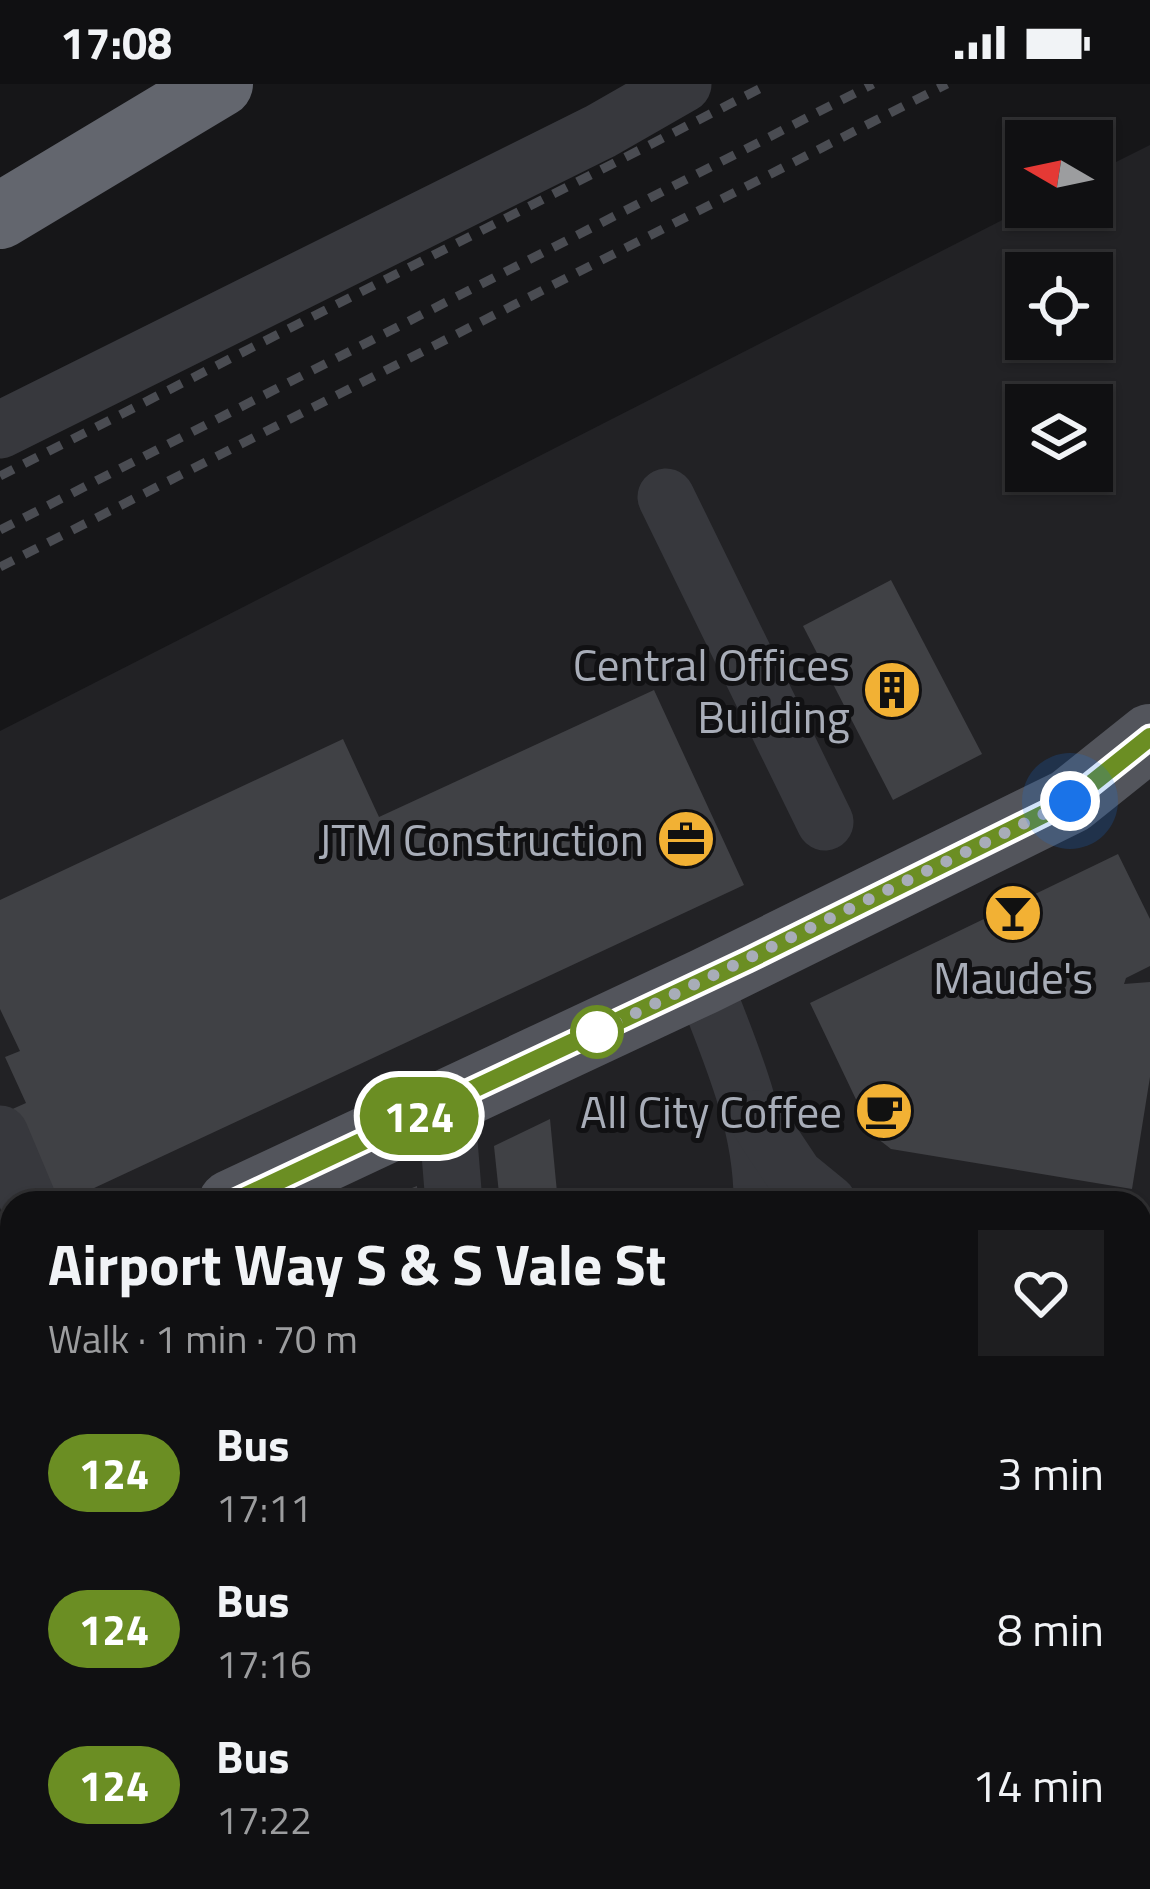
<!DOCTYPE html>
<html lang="en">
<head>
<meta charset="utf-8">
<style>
  :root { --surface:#101012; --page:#1e1e20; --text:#f1f3f6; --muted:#9c9d9f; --line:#303032 }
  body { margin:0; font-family:"Titillium Web",sans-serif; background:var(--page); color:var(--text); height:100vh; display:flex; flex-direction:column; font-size:45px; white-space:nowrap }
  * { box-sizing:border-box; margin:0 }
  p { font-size:39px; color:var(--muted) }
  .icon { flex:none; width:66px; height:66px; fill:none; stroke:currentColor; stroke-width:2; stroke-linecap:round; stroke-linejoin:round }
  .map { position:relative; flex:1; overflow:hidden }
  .panel { position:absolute; left:0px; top:1107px; width:1152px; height:699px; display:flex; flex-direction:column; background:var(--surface); border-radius:36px 36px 0 0; box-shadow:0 3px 9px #0004,0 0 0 3px var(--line) }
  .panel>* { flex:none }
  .badge { padding:0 24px; border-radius:39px; font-size:42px; line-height:78px }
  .needle { width:78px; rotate:279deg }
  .tools { position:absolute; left:1005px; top:36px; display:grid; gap:24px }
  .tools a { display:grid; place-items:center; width:108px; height:108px; border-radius:0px; background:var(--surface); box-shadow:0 3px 9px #0004,0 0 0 3px var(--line); font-size:60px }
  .you { position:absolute; width:60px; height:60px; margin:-30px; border:9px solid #fff; border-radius:50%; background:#1a73e8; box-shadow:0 0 0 18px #1a73e833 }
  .map>.badge { position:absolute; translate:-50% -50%; box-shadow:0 0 0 6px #fff }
  .round { display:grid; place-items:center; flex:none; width:126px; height:126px; border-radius:0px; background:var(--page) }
  .head { display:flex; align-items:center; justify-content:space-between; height:204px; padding:0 48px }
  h1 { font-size:57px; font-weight:700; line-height:90px }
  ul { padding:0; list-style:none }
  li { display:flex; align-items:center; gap:36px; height:156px; padding:0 48px }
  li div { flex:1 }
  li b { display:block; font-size:45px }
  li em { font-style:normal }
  li .badge { min-width:132px; font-weight:700; text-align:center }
  .status { display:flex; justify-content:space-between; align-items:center; height:84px; padding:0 60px; background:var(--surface); direction:ltr }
  .status svg { height:33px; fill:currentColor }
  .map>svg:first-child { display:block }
  .built { fill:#222225; fill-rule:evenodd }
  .building { fill:#404145 }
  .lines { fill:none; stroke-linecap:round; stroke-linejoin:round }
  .minor { stroke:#37383d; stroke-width:57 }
  .major { stroke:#53555c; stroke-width:66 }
  .highway { stroke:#63666e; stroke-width:66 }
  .rail { stroke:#4a4c52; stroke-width:9; stroke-dasharray:15 12; stroke-linecap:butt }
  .line-casing { stroke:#fff; stroke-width:27 }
  .line { stroke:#6b8e23; stroke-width:18 }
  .walk { stroke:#a8adb8; stroke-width:12; stroke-dasharray:0 21.6 }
  .stop-dot { fill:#fff; stroke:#6b8e23; stroke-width:6 }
  .labels { text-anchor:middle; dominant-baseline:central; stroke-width:10; stroke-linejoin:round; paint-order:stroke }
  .poi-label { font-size:45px; fill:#a8adb8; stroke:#111113; text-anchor:end }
</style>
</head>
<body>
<div class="status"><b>17:08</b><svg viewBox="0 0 49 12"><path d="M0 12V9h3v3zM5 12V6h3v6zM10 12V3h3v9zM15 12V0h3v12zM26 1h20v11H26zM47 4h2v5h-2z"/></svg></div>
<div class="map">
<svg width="1150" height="1805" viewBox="0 0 1150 1805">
  <rect width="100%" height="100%" fill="#161618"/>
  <path class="built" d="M1150,61V1805H0V647L1028,123H1092V90ZM1026,189H1092V255H1026ZM1026,321H1092V387H1026ZM12,1119H1140V1794H12Z"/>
  <g class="building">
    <polygon points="891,496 982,670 893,716 803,542"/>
    <polygon points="654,606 744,801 62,1119 51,1119 8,1027 26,1019 5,973 20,967 0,925 0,816 343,655 379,733"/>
    <polygon points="1118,770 1150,835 1150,882 1126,894 1124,900 1150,898 1150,993 1132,1105 891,1065 873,1051 810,919"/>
    <polygon points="550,1035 558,1119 500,1119 494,1062"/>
    <polygon points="417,1102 418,1119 374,1119"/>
    <polygon points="286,1794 483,1794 484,1805 259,1805"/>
    <polygon points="593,1794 786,1794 787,1805 594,1805"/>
    <polygon points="866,1794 1038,1794 1039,1805 867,1805"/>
  </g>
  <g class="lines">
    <g class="minor">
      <polyline points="0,346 601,47 683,0"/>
      <polyline points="666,413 825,738"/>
      <path d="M703,898C731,969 763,1042 762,1119"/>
      <polyline points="446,1020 454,1119"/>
      <polyline points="757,1035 795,1092 828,1119"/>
      <polyline points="0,1050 29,1119"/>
      <polyline points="1140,1189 1150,1191"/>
      <polyline points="1140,1348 1150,1453"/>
      <polyline points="1140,1701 1150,1701"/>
      <polyline points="0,1764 4,1805"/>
      <polyline points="514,1794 515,1805"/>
      <polyline points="808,1794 809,1805"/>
    </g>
    <g class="major">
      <polyline points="231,1119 703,898 1070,717 1150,653"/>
      <polyline points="0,1227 12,1222"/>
    </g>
    <polyline class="highway" points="0,132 220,0"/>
    <g class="rail">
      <polyline points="0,392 769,0"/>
      <polyline points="0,446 873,0"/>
      <polyline points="0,483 947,0"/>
      <polyline points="176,1805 201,1794"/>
    </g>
  </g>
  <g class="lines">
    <g class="line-casing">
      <polyline id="line" points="231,1119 748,876 1070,717 1150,653"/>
    </g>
    <use href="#line" class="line"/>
    <polyline class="walk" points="597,948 1070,717"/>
  </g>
  <defs>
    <g id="building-disc" transform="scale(3)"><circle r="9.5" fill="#f2b134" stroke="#111113"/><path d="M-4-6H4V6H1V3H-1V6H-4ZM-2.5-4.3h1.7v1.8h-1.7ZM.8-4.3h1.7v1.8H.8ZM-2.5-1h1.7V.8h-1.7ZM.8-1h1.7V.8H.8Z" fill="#111"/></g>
    <g id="office-disc" transform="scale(3)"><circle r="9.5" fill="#f2b134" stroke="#111113"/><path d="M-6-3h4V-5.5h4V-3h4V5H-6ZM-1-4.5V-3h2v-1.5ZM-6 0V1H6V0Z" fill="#111"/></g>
    <g id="bar-disc" transform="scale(3)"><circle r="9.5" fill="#f2b134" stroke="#111113"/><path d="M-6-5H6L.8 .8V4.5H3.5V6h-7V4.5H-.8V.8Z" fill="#111"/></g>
    <g id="cafe-disc" transform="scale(3)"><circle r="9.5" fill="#f2b134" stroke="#111113"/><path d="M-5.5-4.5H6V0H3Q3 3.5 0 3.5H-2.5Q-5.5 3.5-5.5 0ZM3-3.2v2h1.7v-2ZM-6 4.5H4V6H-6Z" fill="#111"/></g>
  </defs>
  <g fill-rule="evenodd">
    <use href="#building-disc" x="892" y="606"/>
    <use href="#office-disc" x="686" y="755"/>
    <use href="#bar-disc" x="1013" y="829"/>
    <use href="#cafe-disc" x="884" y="1027"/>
  </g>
  <circle class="stop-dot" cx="597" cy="948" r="24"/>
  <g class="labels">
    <g class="poi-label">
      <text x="850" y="580">Central Offices<tspan x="850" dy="52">Building</tspan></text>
      <text x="644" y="755">JTM Construction</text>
      <text x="1013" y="893" text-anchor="middle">Maude's</text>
      <text x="842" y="1027">All City Coffee</text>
    </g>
  </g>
</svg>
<div class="tools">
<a><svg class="needle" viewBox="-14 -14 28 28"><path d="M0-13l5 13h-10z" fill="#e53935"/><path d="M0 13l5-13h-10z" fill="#9c9d9f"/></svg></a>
<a><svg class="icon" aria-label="locate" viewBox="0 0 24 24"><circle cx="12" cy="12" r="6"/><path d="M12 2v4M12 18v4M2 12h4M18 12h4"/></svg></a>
<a><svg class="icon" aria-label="layers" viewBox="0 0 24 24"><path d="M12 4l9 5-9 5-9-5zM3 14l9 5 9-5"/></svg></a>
</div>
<div class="you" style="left:1070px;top:717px"></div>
<b class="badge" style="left:419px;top:1032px;background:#6b8e23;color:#fff">124</b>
<section class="panel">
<div class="head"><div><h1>Airport Way S &amp; S Vale St</h1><p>Walk · 1 min · 70 m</p></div><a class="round"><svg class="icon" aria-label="heart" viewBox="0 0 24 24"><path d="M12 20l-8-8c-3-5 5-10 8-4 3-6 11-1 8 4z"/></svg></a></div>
<ul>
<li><span class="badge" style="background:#6b8e23;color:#fff">124</span><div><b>Bus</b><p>17:11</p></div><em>3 min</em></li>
<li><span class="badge" style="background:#6b8e23;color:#fff">124</span><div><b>Bus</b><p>17:16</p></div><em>8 min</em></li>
<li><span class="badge" style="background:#6b8e23;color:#fff">124</span><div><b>Bus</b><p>17:22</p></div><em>14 min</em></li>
</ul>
</section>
</div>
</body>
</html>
